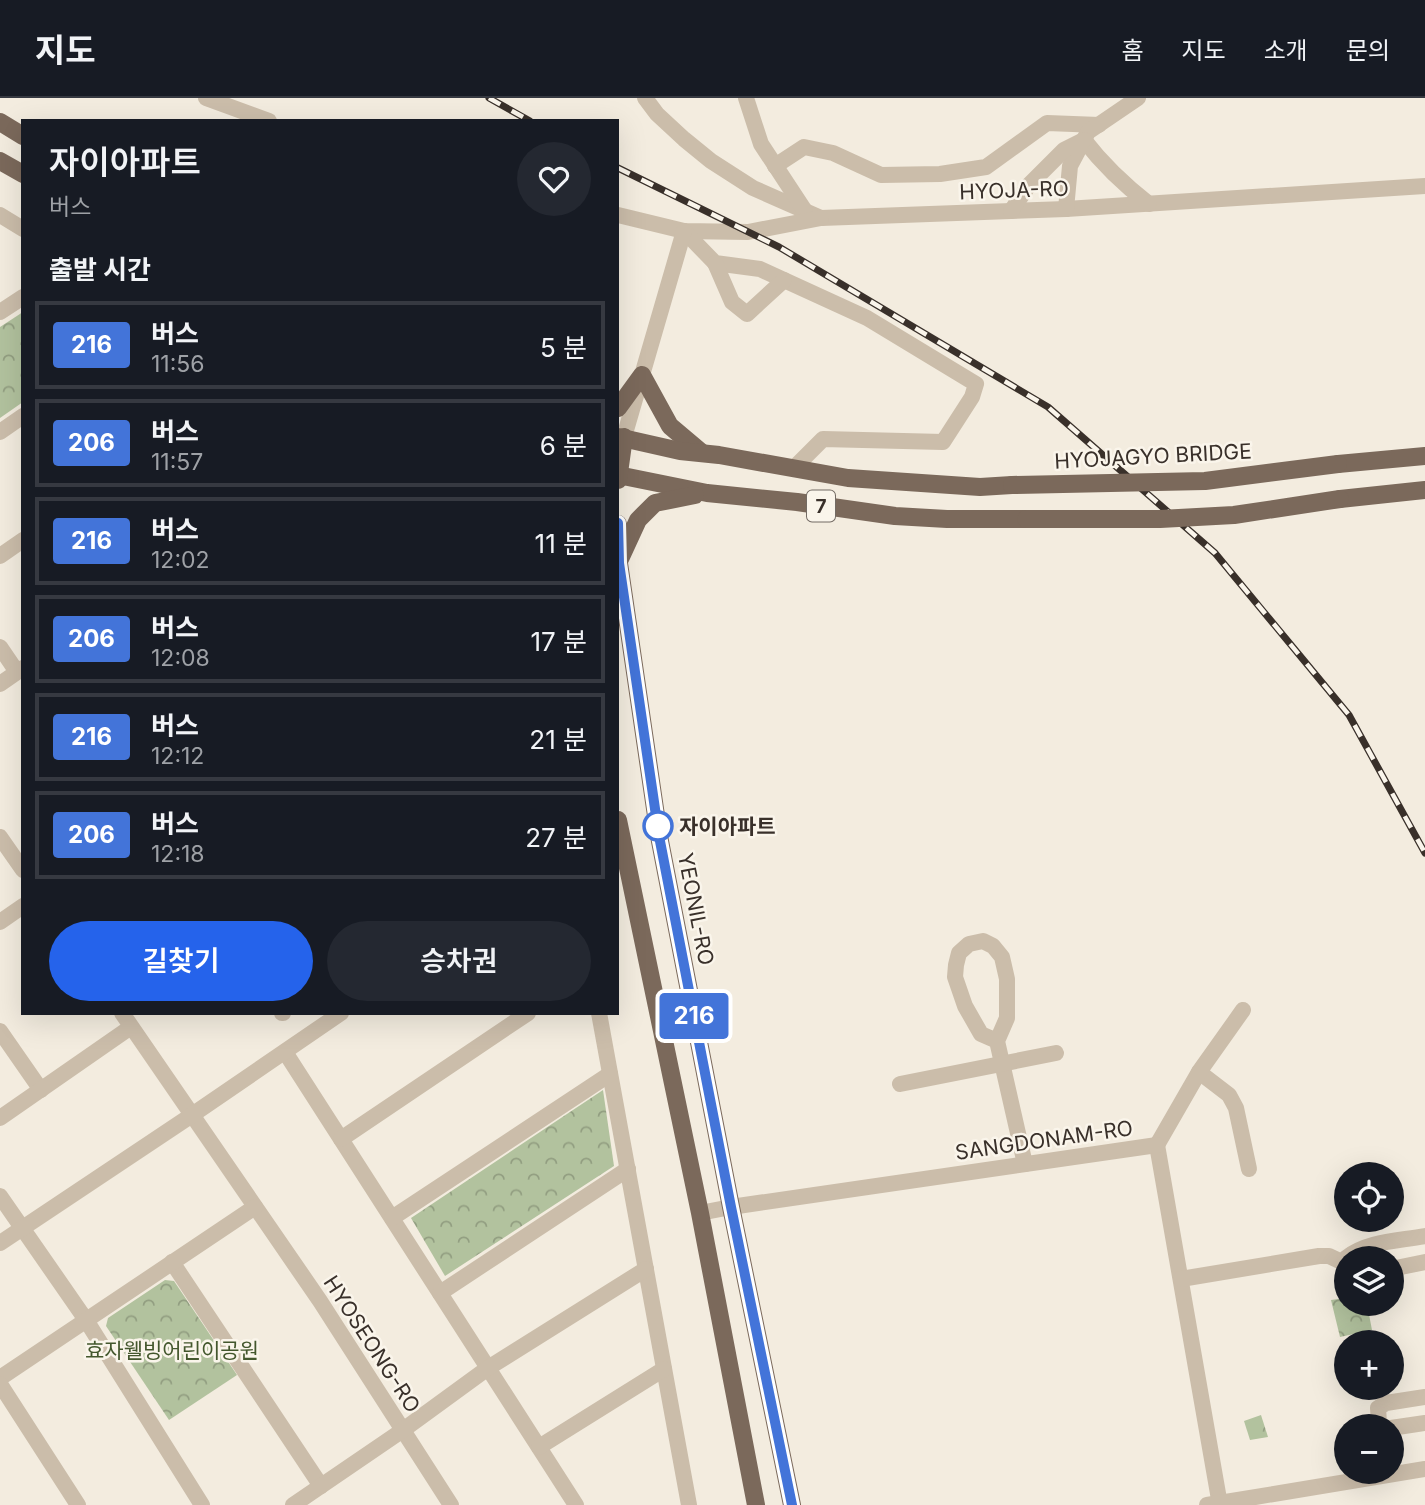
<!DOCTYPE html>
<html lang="ko">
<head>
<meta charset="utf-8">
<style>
  :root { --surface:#171b24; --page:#242831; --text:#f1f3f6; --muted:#9ea1a6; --line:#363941; --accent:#2563eb }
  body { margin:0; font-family:Inter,"Noto Sans KR",sans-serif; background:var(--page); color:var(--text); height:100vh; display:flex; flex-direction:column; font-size:26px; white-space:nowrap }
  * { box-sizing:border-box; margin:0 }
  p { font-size:23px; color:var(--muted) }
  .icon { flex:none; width:38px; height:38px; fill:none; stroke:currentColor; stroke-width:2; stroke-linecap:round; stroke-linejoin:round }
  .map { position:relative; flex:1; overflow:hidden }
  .drawer { position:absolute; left:21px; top:21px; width:598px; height:896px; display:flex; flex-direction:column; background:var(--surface); border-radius:0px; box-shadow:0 7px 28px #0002 }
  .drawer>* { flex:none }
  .badge { padding:0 14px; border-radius:5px; font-size:24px; line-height:46px }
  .tools { position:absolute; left:1334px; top:1064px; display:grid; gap:14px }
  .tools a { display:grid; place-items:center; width:70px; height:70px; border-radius:50%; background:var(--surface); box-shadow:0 7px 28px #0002; font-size:35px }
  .map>.badge { position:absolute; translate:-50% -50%; box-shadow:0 0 0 4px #fff }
  h2 { padding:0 28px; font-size:26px; line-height:63px }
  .round { display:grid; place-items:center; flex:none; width:74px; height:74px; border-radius:37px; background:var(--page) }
  .head { display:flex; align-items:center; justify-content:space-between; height:119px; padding:0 28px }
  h1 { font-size:33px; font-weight:600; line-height:52px }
  .action { display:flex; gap:14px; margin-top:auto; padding:14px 28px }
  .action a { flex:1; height:80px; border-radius:42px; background:var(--accent); color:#fff; font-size:28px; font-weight:600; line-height:80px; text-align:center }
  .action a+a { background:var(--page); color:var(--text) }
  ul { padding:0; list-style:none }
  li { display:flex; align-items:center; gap:21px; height:88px; margin:0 14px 10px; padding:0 14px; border:4px solid var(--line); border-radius:0px }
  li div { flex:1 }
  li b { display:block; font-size:26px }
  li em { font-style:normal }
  li .badge { min-width:77px; font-weight:700; text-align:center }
  header { display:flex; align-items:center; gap:42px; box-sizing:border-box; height:98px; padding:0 35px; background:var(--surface); border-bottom:2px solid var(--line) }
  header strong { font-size:33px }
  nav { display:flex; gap:38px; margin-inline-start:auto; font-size:24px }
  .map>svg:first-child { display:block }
  .forest { fill:url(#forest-crowns) }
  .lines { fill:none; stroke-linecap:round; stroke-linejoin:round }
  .minor { stroke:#cbbdaa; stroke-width:16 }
  .major { stroke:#7b695b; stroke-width:18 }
  .rail-casing { stroke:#39302a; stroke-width:7 }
  .rail { stroke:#faf5eb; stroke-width:4.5; stroke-dasharray:13; stroke-linecap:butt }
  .major-bridge { stroke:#7b695b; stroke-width:18 }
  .line-casing { stroke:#fff; stroke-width:16 }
  .line { stroke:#4374d9; stroke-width:10 }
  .stop-dot { fill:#fff; stroke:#4374d9; stroke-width:3.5 }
  .labels { text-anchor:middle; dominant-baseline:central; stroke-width:5; stroke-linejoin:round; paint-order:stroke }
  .shield { fill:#faf5eb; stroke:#736b64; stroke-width:2 }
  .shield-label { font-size:19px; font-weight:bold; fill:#39302a }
  .street-label { font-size:21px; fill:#39302a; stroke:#faf5eb }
  .stop-label { font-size:21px; font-weight:bold; fill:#39302a; stroke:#faf5eb; text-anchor:start }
  .park-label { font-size:21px; fill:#43572d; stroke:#faf5eb }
</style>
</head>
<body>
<header>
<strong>지도</strong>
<nav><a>홈</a><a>지도</a><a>소개</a><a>문의</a></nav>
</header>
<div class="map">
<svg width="1425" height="1407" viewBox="0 0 1425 1407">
  <defs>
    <pattern id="forest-crowns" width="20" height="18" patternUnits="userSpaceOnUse" patternTransform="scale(1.75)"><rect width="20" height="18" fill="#b2c29e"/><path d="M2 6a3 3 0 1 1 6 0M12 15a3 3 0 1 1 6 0" fill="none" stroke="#929e81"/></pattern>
  </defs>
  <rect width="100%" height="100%" fill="#f3ecdf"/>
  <g class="forest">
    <polygon points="23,214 23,304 0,320 0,229"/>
    <polygon points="603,992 614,1068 445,1178 411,1120"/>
    <polygon points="165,1182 174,1183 237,1277 169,1322 106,1228 108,1220"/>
    <polygon points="1346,1200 1346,1206 1367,1206 1372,1232 1340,1239 1331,1202"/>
    <polygon points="1261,1317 1268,1339 1250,1342 1244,1323"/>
  </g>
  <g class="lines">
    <g class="minor">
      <polyline points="206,0 269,23"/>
      <polyline points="645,0 657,16 684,41 711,63 753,90 821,120 1066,111 1425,88"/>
      <polyline points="746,0 761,46 805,113"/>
      <path d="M1084,42C1104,68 1123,86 1149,106"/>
      <polyline points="775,68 804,49 833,55 881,77 940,76 986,69 1047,25 1099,27"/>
      <polyline points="1066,111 1070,68 1088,34 1138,0"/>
      <polyline points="1011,113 1029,87 1064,52 1084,42"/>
      <polyline points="0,117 23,131"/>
      <polyline points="618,117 684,133 748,134 821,120"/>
      <polyline points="684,133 715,165 760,171 867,220 976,286 972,299 943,344 823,341 794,370"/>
      <polyline points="715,165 732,204 747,216 784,182"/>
      <polyline points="0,214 23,199"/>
      <polyline points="0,334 23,318"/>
      <polyline points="624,339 684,133"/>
      <polyline points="0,458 23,442"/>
      <polyline points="0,549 17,574"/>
      <polyline points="0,586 23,570"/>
      <polyline points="0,739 23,772"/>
      <polyline points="0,824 23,808"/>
      <polyline points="122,915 320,1203 451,1407"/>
      <polyline points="282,915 283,915"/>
      <polyline points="599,915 689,1407"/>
      <polyline points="0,933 41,992"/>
      <polyline points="997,943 1007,920 1007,881 1002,859 993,848 983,843 969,846 959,855 956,867 955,879 965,908 981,936 997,943 1025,1066"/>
      <polyline points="285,954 576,1407"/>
      <polyline points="1199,974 1229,997 1236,1010 1249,1071"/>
      <polyline points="900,986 1056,955"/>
      <polyline points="0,1020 131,929"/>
      <polyline points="341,1041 528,915"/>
      <polyline points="1157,1047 1220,1407"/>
      <polyline points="1157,1047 1199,974 1243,912"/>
      <polyline points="0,1098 86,1222 202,1407"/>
      <polyline points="700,1115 731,1109 1157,1047"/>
      <polyline points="392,1120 610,976"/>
      <polyline points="0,1145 192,1017 341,915"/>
      <path d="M1346,1160C1367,1143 1399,1143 1425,1138"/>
      <polyline points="172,1164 321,1388"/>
      <polyline points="1391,1171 1425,1164"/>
      <polyline points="1181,1181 1319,1158 1329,1158 1346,1166"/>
      <polyline points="440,1195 628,1071"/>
      <polyline points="0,1280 255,1109"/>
      <polyline points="0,1286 78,1407"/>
      <polyline points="1383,1328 1379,1325 1378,1310 1386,1305 1425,1299"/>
      <polyline points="1391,1330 1425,1325"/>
      <polyline points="539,1349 664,1271"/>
      <polyline points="293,1407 403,1332 488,1270 646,1171"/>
      <polyline points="1207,1407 1425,1371"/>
    </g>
    <g class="major">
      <polyline points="0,24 23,38"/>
      <polyline points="0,63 23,76"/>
      <polyline points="618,310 642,277 670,328 702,355"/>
      <polyline points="618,339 680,353 719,357 848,380 980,389 1012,387"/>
      <polyline points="1338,366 1425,358"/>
      <polyline points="618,377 707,395 797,404 895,418 947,421 1026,421"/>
      <polyline points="618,382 624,339"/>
      <polyline points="1340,401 1425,392"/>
      <polyline points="618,426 619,465 659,738 731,1109 792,1407"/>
      <polyline points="620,461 638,422 655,405 695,397"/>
      <polyline points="618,722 700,1115 756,1407"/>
    </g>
    <g class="rail-casing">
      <g id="rail">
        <polyline points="489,0 530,23"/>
        <polyline points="618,70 779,149 1048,309 1215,455 1349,617 1425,755"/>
      </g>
    </g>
    <use href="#rail" class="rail"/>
    <g class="major-bridge">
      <polyline points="1012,387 1205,383 1338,366"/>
      <polyline points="1026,421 1160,421 1234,417 1340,401"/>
    </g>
  </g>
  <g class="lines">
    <g class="line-casing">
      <polyline id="line" points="618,425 619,465 659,738 731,1109 792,1407"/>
    </g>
    <use href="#line" class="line"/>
  </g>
  <circle class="stop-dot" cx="658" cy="728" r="14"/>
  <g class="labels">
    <rect class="shield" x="807" y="392.5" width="28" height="31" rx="5"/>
    <g class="shield-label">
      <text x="821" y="408">7</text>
    </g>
    <g class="street-label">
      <text transform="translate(1014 92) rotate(-2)">HYOJA-RO</text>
      <text transform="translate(1153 358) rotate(-3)">HYOJAGYO BRIDGE</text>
      <text transform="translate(696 811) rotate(79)">YEONIL-RO</text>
      <text transform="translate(1044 1042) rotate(-8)">SANGDONAM-RO</text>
      <text transform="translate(372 1246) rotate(57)">HYOSEONG-RO</text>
    </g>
    <g class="stop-label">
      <text x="679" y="728">자이아파트</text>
    </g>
    <g class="park-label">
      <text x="172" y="1252">효자웰빙어린이공원</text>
    </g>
  </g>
</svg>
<div class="tools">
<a><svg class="icon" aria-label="locate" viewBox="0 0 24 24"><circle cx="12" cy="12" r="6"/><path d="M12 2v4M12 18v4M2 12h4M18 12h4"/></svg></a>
<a><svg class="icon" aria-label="layers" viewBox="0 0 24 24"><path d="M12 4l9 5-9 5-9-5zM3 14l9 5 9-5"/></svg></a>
<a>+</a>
<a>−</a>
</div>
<b class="badge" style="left:694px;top:918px;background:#4374d9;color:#fff">216</b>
<section class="drawer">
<div class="head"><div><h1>자이아파트</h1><p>버스</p></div><a class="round"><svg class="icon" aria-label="heart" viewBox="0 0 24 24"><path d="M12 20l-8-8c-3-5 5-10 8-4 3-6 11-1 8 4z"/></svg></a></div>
<h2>출발 시간</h2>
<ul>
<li><span class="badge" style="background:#4374d9;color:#fff">216</span><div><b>버스</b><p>11:56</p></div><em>5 분</em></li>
<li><span class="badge" style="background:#4374d9;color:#fff">206</span><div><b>버스</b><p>11:57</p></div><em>6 분</em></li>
<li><span class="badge" style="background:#4374d9;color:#fff">216</span><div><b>버스</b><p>12:02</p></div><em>11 분</em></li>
<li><span class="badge" style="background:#4374d9;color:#fff">206</span><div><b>버스</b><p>12:08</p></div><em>17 분</em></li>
<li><span class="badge" style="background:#4374d9;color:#fff">216</span><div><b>버스</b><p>12:12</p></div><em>21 분</em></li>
<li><span class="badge" style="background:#4374d9;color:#fff">206</span><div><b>버스</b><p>12:18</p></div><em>27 분</em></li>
</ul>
<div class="action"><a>길찾기</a><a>승차권</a></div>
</section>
</div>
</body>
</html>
